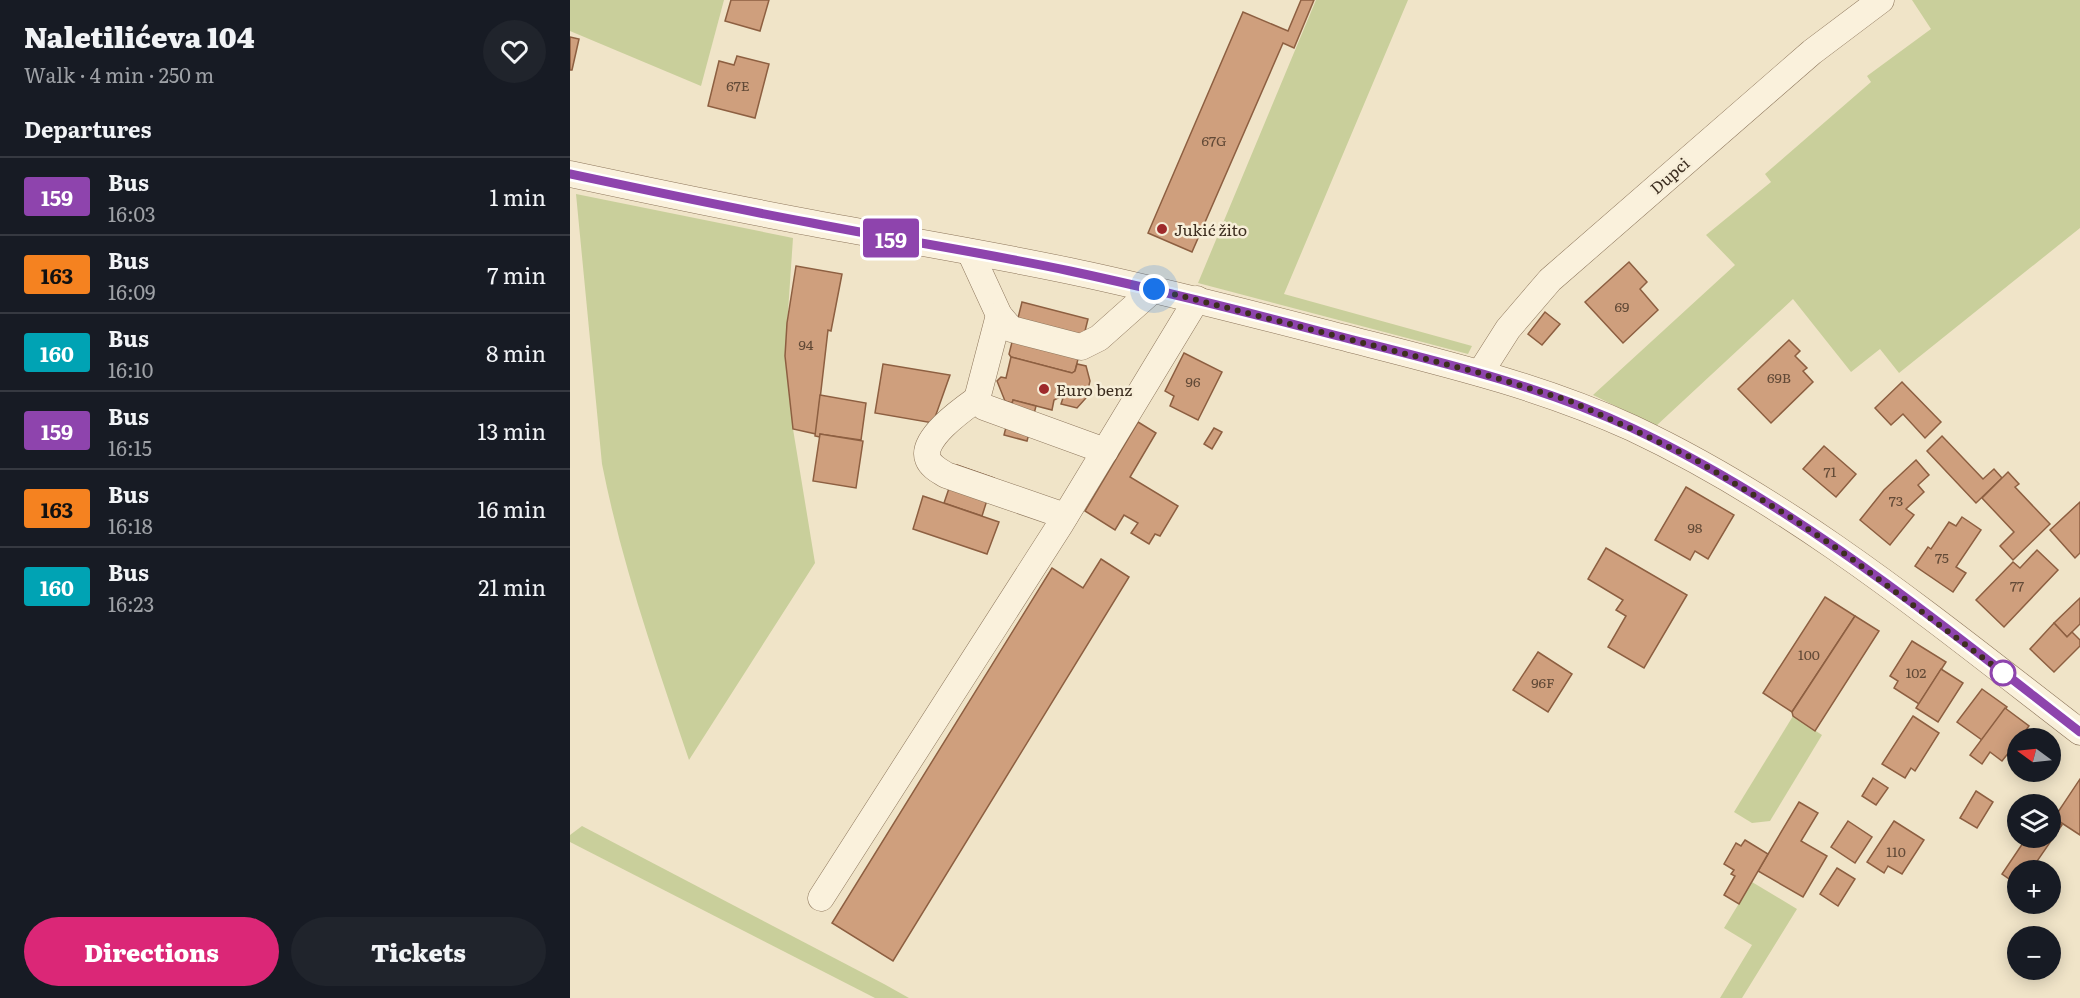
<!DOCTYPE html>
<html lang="en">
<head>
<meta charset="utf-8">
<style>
  :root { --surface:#171b24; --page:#20242c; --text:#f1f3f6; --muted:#9ea1a6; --line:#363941; --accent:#db2777 }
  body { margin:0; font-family:Literata,serif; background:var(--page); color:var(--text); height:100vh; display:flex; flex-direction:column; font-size:22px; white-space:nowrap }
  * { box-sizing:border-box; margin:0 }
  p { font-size:20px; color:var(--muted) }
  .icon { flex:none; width:33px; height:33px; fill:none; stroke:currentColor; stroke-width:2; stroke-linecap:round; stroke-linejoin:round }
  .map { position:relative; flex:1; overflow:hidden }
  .panel { display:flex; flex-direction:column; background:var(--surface); width:570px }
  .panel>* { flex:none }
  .badge { padding:0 12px; border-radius:4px; font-size:21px; line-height:39px }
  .needle { width:39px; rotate:285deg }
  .fabs { position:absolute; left:1437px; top:728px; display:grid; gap:12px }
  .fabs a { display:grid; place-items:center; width:54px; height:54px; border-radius:50%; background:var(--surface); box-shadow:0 3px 15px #0003; font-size:30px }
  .you { position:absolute; width:30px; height:30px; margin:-15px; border:4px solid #fff; border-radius:50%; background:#1a73e8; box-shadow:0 0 0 9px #1a73e833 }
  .map>.badge { position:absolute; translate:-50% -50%; box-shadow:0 0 0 3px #fff }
  h2 { padding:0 24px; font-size:22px; line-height:54px }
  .round { display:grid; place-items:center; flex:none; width:63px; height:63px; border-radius:32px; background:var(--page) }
  .summary { display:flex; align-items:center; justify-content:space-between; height:102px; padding:0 24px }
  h1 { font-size:28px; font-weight:800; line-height:45px }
  .primary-button { display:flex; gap:12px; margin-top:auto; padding:12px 24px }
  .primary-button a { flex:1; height:69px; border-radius:36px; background:var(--accent); color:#fff; font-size:24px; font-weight:800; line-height:69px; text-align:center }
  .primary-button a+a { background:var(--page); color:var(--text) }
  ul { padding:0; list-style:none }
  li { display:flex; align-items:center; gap:18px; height:78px; padding:0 24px; border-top:2px solid var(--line) }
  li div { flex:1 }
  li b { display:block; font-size:22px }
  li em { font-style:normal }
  li .badge { min-width:66px; font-weight:700; text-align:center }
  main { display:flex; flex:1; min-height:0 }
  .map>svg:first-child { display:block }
  .green { fill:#c9cf9b }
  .building { fill:#cf9f7d; stroke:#8d5f41; stroke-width:1.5 }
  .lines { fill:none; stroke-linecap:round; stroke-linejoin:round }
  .minor-casing { stroke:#8d765c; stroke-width:27 }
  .minor { stroke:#faf1dc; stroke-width:26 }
  .line-casing { stroke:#fff; stroke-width:14 }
  .line { stroke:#8e44ad; stroke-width:9 }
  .walk { stroke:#3d2e20; stroke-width:6; stroke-dasharray:0 10.8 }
  .poi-dot { fill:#9e2a2b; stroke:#f7eed8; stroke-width:2 }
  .stop-dot { fill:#fff; stroke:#8e44ad; stroke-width:3 }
  .labels { text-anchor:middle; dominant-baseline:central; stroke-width:5; stroke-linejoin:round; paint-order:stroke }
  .number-label { font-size:14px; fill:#624a37 }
  .street-label { font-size:16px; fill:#3d2e20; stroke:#f7eed8 }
  .poi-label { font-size:16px; fill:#3d2e20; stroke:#f7eed8; text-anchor:start }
</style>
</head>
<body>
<main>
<section class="panel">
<div class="summary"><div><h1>Naletilićeva 104</h1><p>Walk · 4 min · 250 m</p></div><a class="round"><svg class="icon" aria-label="heart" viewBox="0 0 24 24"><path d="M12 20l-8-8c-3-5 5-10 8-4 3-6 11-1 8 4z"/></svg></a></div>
<h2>Departures</h2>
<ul>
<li><span class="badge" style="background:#8e44ad;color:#fff">159</span><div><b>Bus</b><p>16:03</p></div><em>1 min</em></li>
<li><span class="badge" style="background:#f58220;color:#111">163</span><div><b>Bus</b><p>16:09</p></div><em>7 min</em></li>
<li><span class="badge" style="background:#00a3b4;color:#fff">160</span><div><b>Bus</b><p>16:10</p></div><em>8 min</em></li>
<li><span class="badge" style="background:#8e44ad;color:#fff">159</span><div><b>Bus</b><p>16:15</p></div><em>13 min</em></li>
<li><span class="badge" style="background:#f58220;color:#111">163</span><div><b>Bus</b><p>16:18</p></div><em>16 min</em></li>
<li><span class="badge" style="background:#00a3b4;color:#fff">160</span><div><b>Bus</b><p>16:23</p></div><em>21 min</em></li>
</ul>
<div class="primary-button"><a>Directions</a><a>Tickets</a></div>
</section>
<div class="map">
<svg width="1510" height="998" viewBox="0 0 1510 998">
  <rect width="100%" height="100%" fill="#f0e4c8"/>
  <g class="green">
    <polygon points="0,0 154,0 131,86 0,31"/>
    <polygon points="746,0 838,0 714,294 902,346 898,354 628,283"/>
    <polygon points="1342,0 1510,0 1510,228 1329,373 1310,349 1281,372 1223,299 1086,426 1023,395 1165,265 1136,235 1201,182 1195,174 1301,82 1297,76 1361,29"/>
    <path d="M6,194L223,238L215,356L223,429L245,563L119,760C86,662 52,565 32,464Z"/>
    <polygon points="1223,716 1252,735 1200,821 1182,823 1164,812"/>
    <polygon points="12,826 314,984 339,998 305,998 0,842 0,835"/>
    <polygon points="1182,882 1227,909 1172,998 1150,998 1182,945 1154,928"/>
  </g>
  <g class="building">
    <polygon points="161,0 199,0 190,31 155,21"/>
    <polygon points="731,0 744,0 724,48 713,43 622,252 578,233 673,12 718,31"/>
    <polygon points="0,37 9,39 2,70 0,70"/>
    <polygon points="167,56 199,64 185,118 138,106 149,61 164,65"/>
    <polygon points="1059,262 1077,282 1070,289 1088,310 1053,343 1015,302"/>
    <polygon points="226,266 272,274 261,331 258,330 246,434 223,429 215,356 217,323"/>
    <polygon points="452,302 518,319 505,371 502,373 441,357 439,354"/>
    <polygon points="975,312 990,324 972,345 958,334"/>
    <polygon points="1219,340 1230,351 1225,356 1237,368 1233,371 1243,382 1201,423 1168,389"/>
    <polygon points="614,353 652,372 628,420 600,406 604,396 595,391"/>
    <polygon points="441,357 502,373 505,371 507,364 516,366 520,381 516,398 507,408 491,404 493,398 490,397 484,400 482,410 443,400 442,403 435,401 427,381 431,377 436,378"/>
    <polygon points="313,364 380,375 363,423 305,413"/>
    <polygon points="1332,382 1371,422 1355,438 1333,414 1321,425 1305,408"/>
    <polygon points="250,395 296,403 291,440 250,434 250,437 245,436"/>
    <polygon points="443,400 466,406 457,441 434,435"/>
    <polygon points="568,422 586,433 560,477 608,506 590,536 585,534 579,544 561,533 568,523 554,515 545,530 515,511"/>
    <polygon points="644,428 652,432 642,449 634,444"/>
    <polygon points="250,434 293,441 286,488 243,481"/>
    <polygon points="1372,436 1413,479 1424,469 1432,478 1406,503 1357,451"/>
    <polygon points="1254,446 1286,474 1266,497 1233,469"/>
    <polygon points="1346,460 1359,475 1348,485 1354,492 1336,509 1344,515 1320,545 1290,520 1314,490"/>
    <polygon points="387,465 424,478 412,516 374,503"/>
    <polygon points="1438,472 1449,484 1445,487 1480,524 1443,560 1430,546 1444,532 1412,498"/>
    <polygon points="1116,487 1164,515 1138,559 1125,551 1120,560 1085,540"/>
    <polygon points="353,496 429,522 417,554 343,529"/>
    <polygon points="1510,502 1510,553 1505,558 1480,530"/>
    <polygon points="1392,517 1411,530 1386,567 1396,573 1383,592 1345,566 1358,547 1361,549 1379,522 1386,526"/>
    <polygon points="1036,548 1117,595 1074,668 1038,647 1056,616 1046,610 1053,600 1018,579"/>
    <polygon points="1467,550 1488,570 1434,627 1406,600 1443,562 1450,568"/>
    <polygon points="531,559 559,577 323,961 262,923 482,568 513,588"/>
    <polygon points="1255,597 1285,616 1222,712 1193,693"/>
    <polygon points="1510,598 1510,624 1497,637 1484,623"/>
    <polygon points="1285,616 1309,631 1245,731 1223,716 1222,712"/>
    <polygon points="1484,623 1497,637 1502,632 1510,640 1510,646 1484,672 1460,649"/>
    <polygon points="1342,641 1376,662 1349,704 1324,688 1328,681 1320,676"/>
    <polygon points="968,652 1002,674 978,712 943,690"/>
    <polygon points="1371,669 1393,683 1368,722 1346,708"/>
    <polygon points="1412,689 1437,707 1412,740 1387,722"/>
    <polygon points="1435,708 1459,726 1450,738 1448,738 1448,741 1432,761 1420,752 1412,764 1400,755"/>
    <polygon points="1343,716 1369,733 1345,771 1341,768 1335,778 1312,764"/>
    <polygon points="1303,778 1318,788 1306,805 1292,796"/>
    <polygon points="1510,779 1510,835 1484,818"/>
    <polygon points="1406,791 1423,802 1407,828 1390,818"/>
    <polygon points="1229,802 1248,813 1231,841 1257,856 1233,897 1188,871"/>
    <polygon points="1480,817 1492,825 1461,870 1448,870 1448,885 1432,874 1457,837 1480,837"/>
    <polygon points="1278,821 1302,837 1285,863 1261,847"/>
    <polygon points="1324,821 1354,840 1332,874 1318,866 1314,873 1297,862"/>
    <polygon points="1175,840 1198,854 1169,904 1154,895 1165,876 1161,874 1164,870 1154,864 1166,843 1171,846"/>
    <polygon points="1267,868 1285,879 1268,906 1250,894"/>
  </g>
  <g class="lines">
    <g class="minor-casing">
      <g id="minor">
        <path d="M0,174C80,191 161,208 242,223C328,239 415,253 500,271C586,289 671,311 756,333C860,360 964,383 1062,428C1226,505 1367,622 1510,732"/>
        <polyline points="400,252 429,315 441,329 511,347 529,338 584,289"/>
        <polyline points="429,315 407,399 414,407 535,451"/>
        <polyline points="910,373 938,329 980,280 1242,52 1311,0"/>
        <path d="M407,399C393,409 350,439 358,459C361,467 370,471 376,475L495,516"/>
        <polyline points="251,898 490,525 627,299"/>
      </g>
    </g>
    <use href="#minor" class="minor"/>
  </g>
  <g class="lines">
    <g class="line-casing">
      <path id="line" d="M0,174C80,191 161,208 242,223C328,240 415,253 500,271C589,290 677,312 764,335C865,361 967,384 1062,428C1226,505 1368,622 1510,732"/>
    </g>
    <use href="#line" class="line"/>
    <polyline class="walk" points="584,289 910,373 1000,401 1062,429 1124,459 1217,515 1278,556 1433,673"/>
  </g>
  <g class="poi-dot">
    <circle cx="592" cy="229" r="6"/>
    <circle cx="474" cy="389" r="6"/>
  </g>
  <circle class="stop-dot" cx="1433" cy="673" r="12"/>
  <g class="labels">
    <g class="number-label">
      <text x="168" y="85">67E</text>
      <text x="644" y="140">67G</text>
      <text x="1052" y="306">69</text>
      <text x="236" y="344">94</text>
      <text x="1209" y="377">69B</text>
      <text x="623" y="381">96</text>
      <text x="1260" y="471">71</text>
      <text x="1326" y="500">73</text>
      <text x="1125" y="527">98</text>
      <text x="1372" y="557">75</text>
      <text x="1447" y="585">77</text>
      <text x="1239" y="654">100</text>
      <text x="1346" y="672">102</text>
      <text x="973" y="682">96F</text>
      <text x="1326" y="851">110</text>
    </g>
    <g class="street-label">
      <text transform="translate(1099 175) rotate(-41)">Dupci</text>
    </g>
    <g class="poi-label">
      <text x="604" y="229">Jukić žito</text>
      <text x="486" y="389">Euro benz</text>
    </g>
  </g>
</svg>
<div class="fabs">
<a><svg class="needle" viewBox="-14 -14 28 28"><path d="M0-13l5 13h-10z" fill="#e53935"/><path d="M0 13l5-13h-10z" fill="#9ea1a6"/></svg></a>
<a><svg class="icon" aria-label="layers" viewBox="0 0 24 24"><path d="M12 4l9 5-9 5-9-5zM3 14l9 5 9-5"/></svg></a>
<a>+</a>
<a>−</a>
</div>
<div class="you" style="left:584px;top:289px"></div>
<b class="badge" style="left:321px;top:238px;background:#8e44ad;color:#fff">159</b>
</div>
</main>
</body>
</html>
